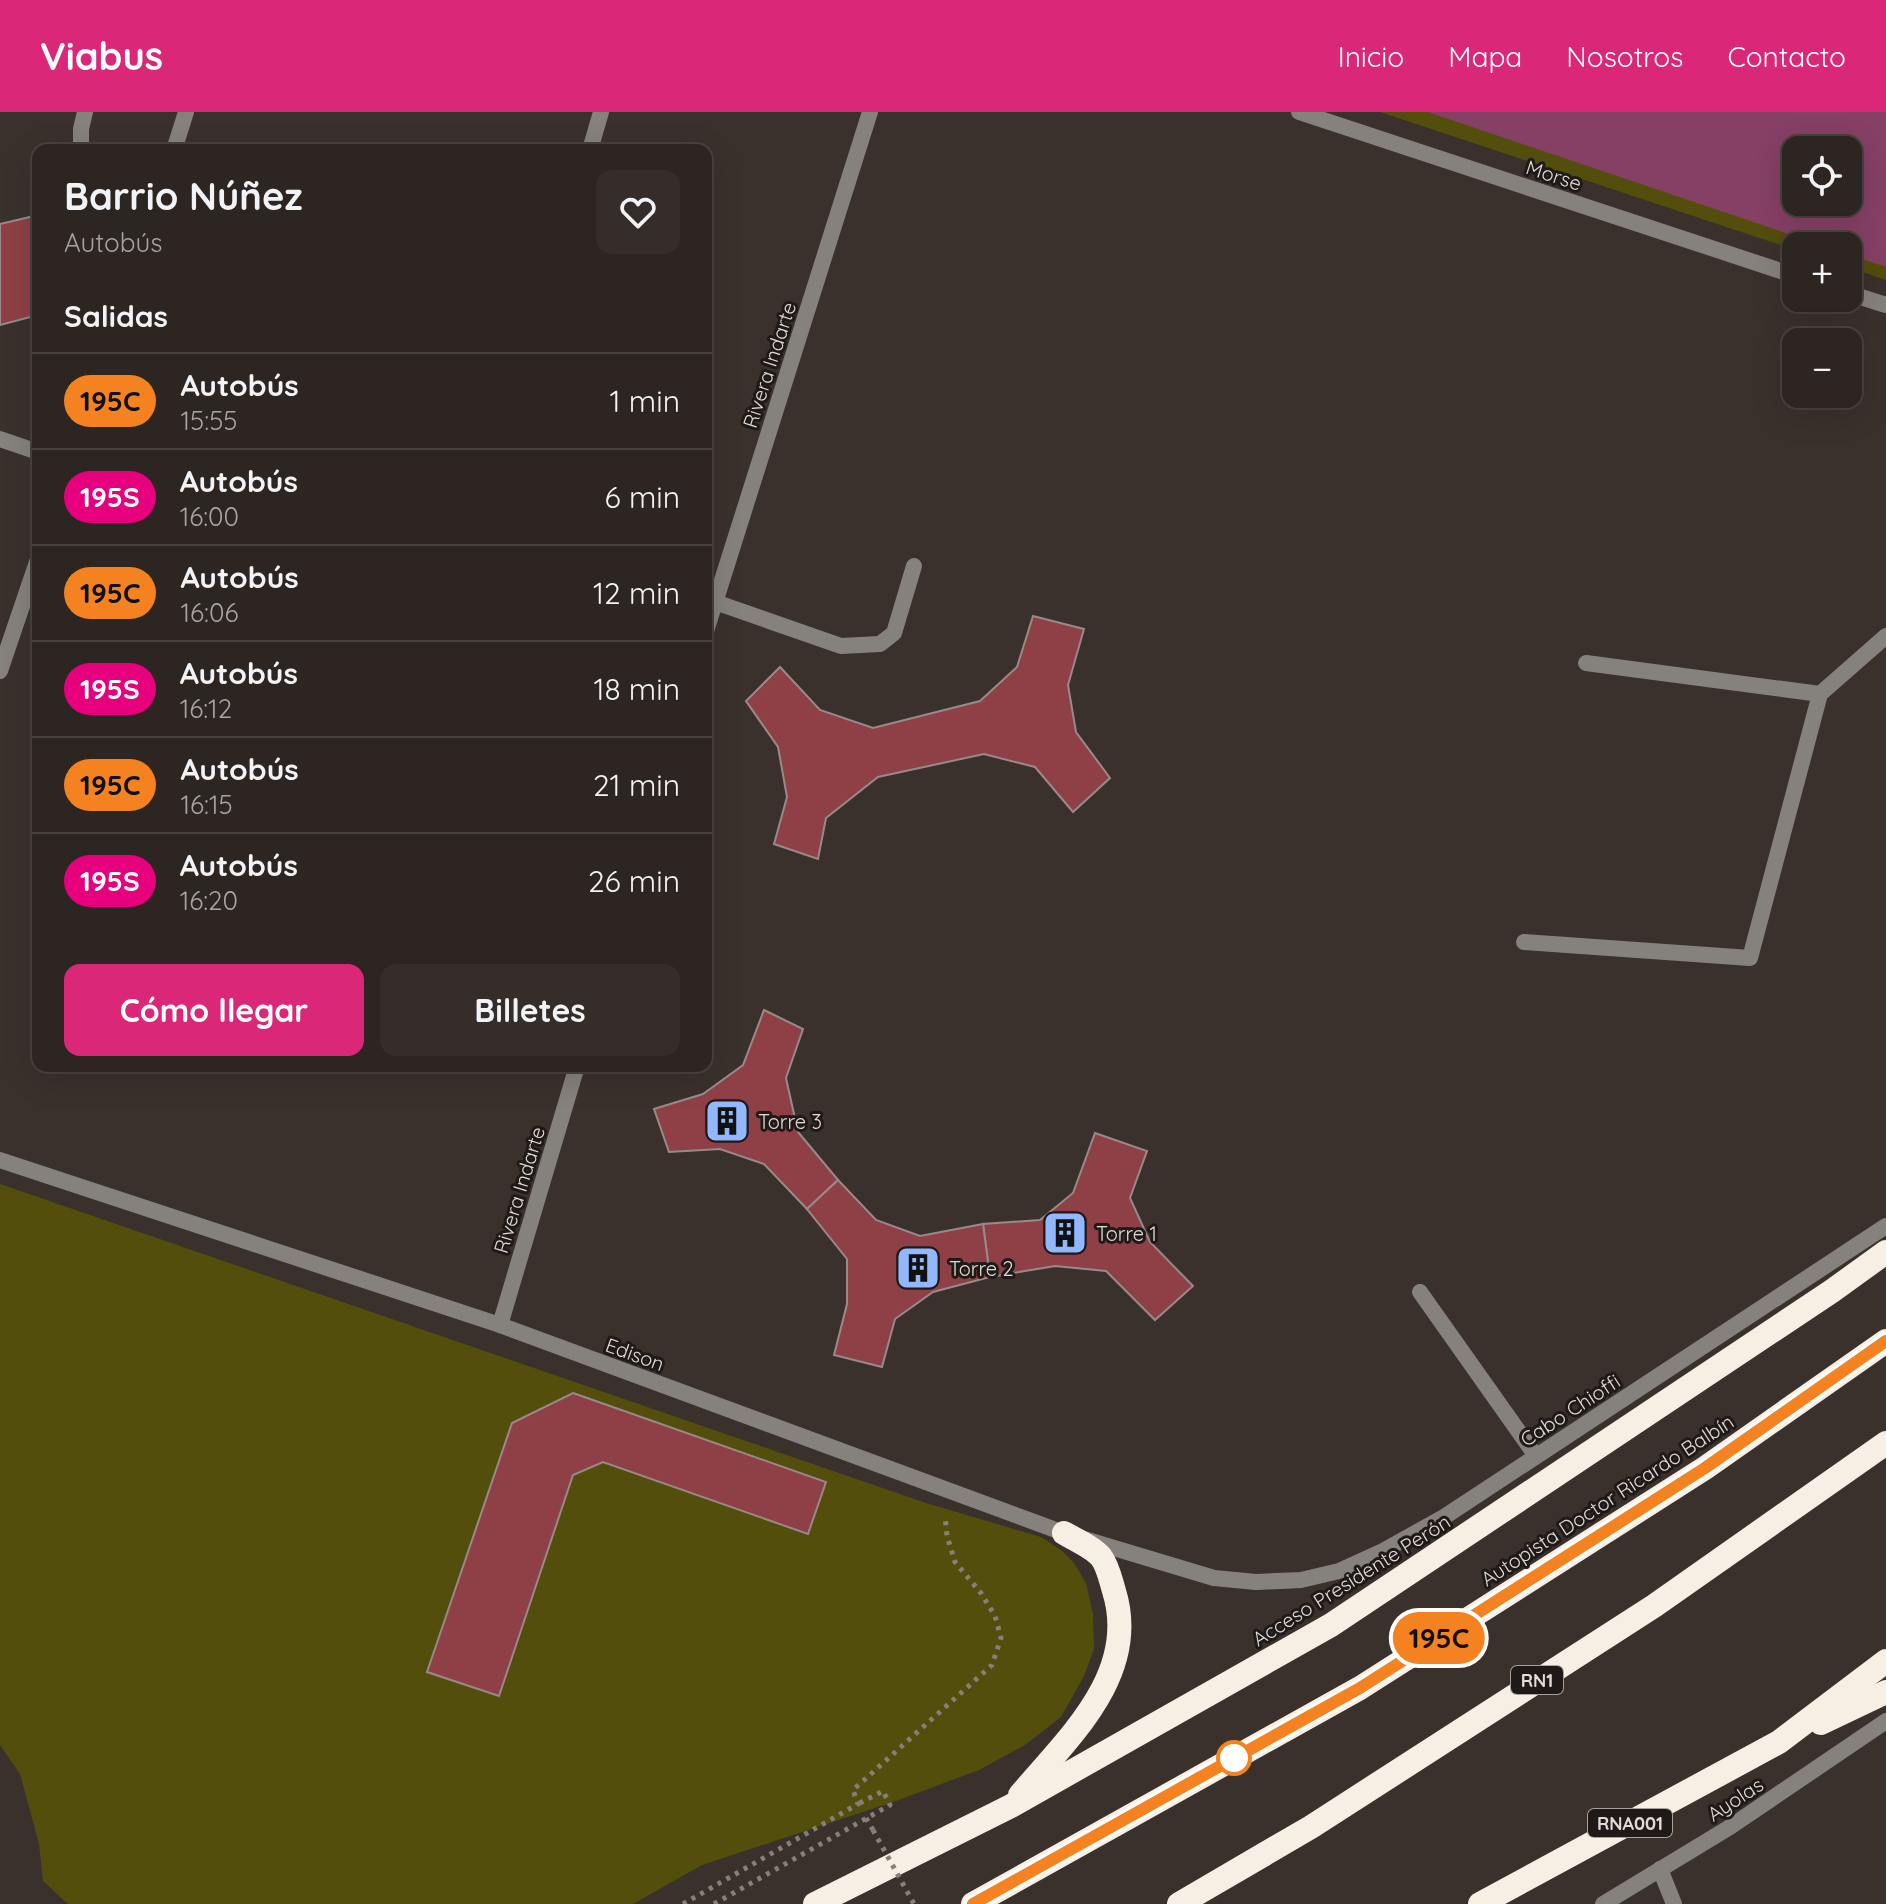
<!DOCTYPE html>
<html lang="es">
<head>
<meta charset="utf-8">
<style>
  :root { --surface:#2c2521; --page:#342d2a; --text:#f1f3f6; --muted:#a6a5a5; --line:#48423f; --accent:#db2777 }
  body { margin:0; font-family:Quicksand,sans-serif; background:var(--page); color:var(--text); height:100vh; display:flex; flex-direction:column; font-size:30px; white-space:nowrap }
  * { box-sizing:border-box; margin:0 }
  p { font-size:26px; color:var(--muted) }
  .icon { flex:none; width:44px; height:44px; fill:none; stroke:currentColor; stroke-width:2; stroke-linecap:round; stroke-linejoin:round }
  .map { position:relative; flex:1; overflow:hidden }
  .details { position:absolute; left:32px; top:32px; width:680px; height:928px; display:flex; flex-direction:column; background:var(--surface); border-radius:16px; box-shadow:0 8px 32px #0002,0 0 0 2px var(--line) }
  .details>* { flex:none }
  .badge { padding:0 16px; border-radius:26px; font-size:28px; line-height:52px }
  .buttons { position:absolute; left:1782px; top:24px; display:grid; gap:16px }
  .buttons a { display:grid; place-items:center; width:80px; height:80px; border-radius:16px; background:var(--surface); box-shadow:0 8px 32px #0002,0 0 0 2px var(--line); font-size:40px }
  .map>.badge { position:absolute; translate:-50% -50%; box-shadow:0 0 0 4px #fff }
  h2 { padding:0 32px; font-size:30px; line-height:72px }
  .round { display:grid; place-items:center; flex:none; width:84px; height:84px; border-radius:16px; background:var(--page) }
  .summary { display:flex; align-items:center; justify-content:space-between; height:136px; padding:0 32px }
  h1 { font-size:38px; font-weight:800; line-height:60px }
  .button { display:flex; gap:16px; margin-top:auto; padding:16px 32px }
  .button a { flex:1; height:92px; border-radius:16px; background:var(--accent); color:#fff; font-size:32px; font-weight:800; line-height:92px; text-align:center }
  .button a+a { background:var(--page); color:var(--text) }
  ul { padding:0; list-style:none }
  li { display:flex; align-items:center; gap:24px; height:96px; padding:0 32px; border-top:2px solid var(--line) }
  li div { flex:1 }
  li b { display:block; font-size:30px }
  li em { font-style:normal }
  li .badge { min-width:88px; font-weight:700; text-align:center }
  header { display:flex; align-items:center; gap:48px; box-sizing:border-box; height:112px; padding:0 40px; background:var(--accent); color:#fff }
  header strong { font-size:38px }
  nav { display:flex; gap:44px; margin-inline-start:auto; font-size:28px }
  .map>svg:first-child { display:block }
  .green { fill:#544e0c; fill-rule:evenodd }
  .water { fill:#854065; fill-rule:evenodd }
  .building { fill:#8e4046; stroke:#988a8a; stroke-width:2 }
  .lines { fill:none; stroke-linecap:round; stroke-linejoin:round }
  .path { stroke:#877f7a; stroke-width:5; stroke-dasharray:4 6; stroke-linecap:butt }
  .lane { stroke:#85827d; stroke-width:16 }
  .street { stroke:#85827d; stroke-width:16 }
  .highway { stroke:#f7efe4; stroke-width:24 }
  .path-bridge { stroke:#877f7a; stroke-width:5; stroke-dasharray:4 6; stroke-linecap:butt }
  .line-casing { stroke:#fff; stroke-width:18 }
  .line { stroke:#f58220; stroke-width:12 }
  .stop-dot { fill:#fff; stroke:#f58220; stroke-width:4 }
  .labels { text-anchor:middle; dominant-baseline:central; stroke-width:6; stroke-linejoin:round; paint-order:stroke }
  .shield { fill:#1f1a18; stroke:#a7a19e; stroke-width:2 }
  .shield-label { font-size:18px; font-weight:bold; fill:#e1dbd8 }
  .street-label { font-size:20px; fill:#e1dbd8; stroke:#1f1a18 }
  .poi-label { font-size:20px; fill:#e1dbd8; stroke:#1f1a18; text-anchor:start }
</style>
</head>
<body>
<header>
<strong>Viabus</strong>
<nav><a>Inicio</a><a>Mapa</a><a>Nosotros</a><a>Contacto</a></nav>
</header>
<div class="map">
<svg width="1886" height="1792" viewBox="0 0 1886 1792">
  <rect width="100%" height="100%" fill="#3b312c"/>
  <g class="green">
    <path d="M1380,0H1886V168L1848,155V134H1796V138ZM1796,38H1848V90H1796Z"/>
    <polygon points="0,1072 926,1391 1041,1425 1061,1438 1074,1451 1086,1471 1093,1502 1094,1537 1084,1564 1061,1605 1025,1633 979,1658 896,1689 702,1753 633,1792 68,1792 43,1769 39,1732 20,1662 0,1633"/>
  </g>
  <path class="water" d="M1428,0H1886V155L1848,142V134H1824ZM1796,38H1848V90H1796Z"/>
  <g class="building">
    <polygon points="38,103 38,203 0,213 0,112"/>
    <polygon points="1033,504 1084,517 1068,573 1076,620 1110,666 1073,700 1035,655 984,642 878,665 826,706 818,747 774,732 787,685 778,635 746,589 780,555 820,598 873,616 980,589 1017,555"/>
    <polygon points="764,898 803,917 786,966 798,1020 838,1068 807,1097 764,1052 720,1037 669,1040 654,997 703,982 743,953"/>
    <polygon points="1095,1021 1147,1039 1130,1086 1150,1130 1193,1174 1155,1208 1106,1159 1055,1154 990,1165 983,1112 1040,1108 1073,1081"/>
    <polygon points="838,1068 876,1108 920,1124 983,1112 990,1165 933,1180 895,1207 882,1255 834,1243 847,1192 847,1147 807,1097"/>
    <polygon points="573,1281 826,1370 808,1422 603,1350 573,1363 499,1584 427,1560 512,1311"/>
  </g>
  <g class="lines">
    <g class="path">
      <polyline points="866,1706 873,1718"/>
      <polyline points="683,1792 858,1692 853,1678 992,1553 1001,1526 995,1504 981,1481 955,1450 947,1424 945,1404"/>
      <polyline points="714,1792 890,1693 883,1679 858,1692"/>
    </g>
    <g class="lane">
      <polyline points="590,38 601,0"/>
      <polyline points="1586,551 1820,582"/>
      <polyline points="1524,830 1750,846 1820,582 1886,524"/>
      <polyline points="1420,1180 1536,1344"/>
      <polyline points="1660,1757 1674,1792"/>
    </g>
    <g class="street">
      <polyline points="1299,0 1796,164"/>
      <polyline points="81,38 81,17 85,0"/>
      <polyline points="174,38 186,0"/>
      <polyline points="1848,181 1886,193"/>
      <polyline points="0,327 38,340"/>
      <polyline points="715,490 841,534 880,532 894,521 914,454"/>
      <polyline points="706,519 870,0"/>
      <polyline points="0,559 38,447"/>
      <polyline points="0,1048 500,1213 1064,1421 1214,1466 1256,1470 1301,1468 1339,1459 1383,1439 1444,1405 1886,1114"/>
      <polyline points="500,1213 577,954"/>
      <polyline points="1603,1792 1730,1715 1886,1609"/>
    </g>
    <g class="highway">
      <polyline points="1821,1611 1886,1580"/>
      <path d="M1020,1683C1068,1626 1140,1562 1114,1479C1111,1469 1108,1454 1101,1445C1094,1436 1074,1427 1064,1421"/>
      <polyline points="815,1792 1011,1694 1331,1513 1832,1179 1886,1140"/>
      <polyline points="973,1792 1360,1576 1705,1356 1886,1229"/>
      <polyline points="1179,1792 1311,1715 1654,1494 1886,1331"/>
      <polyline points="1480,1792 1779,1630 1886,1549"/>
    </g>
    <polyline class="path-bridge" points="873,1718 914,1792"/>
  </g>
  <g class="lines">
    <g class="line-casing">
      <polyline id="line" points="973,1792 1360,1576 1705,1356 1886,1229"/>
    </g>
    <use href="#line" class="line"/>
  </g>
  <defs>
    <g id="building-square" transform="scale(2.3)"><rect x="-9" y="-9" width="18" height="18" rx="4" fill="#92b7fd" stroke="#1f1a18"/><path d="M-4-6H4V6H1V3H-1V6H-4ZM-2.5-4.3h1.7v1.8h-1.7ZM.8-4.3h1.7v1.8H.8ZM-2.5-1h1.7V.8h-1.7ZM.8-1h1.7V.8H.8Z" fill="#111"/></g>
  </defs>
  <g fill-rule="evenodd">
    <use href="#building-square" x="727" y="1009"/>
    <use href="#building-square" x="1065" y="1121"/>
    <use href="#building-square" x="918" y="1156"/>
  </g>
  <circle class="stop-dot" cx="1234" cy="1646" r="16"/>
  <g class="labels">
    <g class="shield">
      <rect x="1511" y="1554" width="52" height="28" rx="6"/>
      <rect x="1588" y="1697" width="84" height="28" rx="6"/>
    </g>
    <g class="shield-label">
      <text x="1537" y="1568">RN1</text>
      <text x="1630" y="1711">RNA001</text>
    </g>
    <g class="street-label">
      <text transform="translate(1554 63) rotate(18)">Morse</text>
      <text transform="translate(769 253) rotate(-72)">Rivera Indarte</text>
      <text transform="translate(519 1078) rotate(-73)">Rivera Indarte</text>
      <text transform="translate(635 1242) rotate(20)">Edison</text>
      <text transform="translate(1570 1298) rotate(-33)">Cabo Chioffi</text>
      <text transform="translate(1607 1388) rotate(-33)">Autopista Doctor Ricardo Balbín</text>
      <text transform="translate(1351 1468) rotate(-32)">Acceso Presidente Perón</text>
      <text transform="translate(1735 1687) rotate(-33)">Ayolas</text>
    </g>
    <g class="poi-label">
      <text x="758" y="1009">Torre 3</text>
      <text x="1096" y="1121">Torre 1</text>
      <text x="949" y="1156">Torre 2</text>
    </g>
  </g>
</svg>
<div class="buttons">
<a><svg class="icon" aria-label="locate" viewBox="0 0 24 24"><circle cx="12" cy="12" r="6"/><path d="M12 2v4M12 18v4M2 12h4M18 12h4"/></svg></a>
<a>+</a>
<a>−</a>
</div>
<b class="badge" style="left:1439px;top:1526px;background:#f58220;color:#111">195C</b>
<section class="details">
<div class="summary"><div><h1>Barrio Núñez</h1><p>Autobús</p></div><a class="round"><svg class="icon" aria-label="heart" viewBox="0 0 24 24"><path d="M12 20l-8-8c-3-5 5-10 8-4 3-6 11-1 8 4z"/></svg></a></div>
<h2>Salidas</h2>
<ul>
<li><span class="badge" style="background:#f58220;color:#111">195C</span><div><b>Autobús</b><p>15:55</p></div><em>1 min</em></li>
<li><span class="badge" style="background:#e6007e;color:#fff">195S</span><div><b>Autobús</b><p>16:00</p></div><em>6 min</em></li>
<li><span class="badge" style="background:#f58220;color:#111">195C</span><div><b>Autobús</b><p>16:06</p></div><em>12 min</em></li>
<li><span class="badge" style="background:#e6007e;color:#fff">195S</span><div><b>Autobús</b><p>16:12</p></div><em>18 min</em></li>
<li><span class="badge" style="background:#f58220;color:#111">195C</span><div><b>Autobús</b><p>16:15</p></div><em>21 min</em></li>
<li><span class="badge" style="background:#e6007e;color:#fff">195S</span><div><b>Autobús</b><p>16:20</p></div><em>26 min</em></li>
</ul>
<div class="button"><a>Cómo llegar</a><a>Billetes</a></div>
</section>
</div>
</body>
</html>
